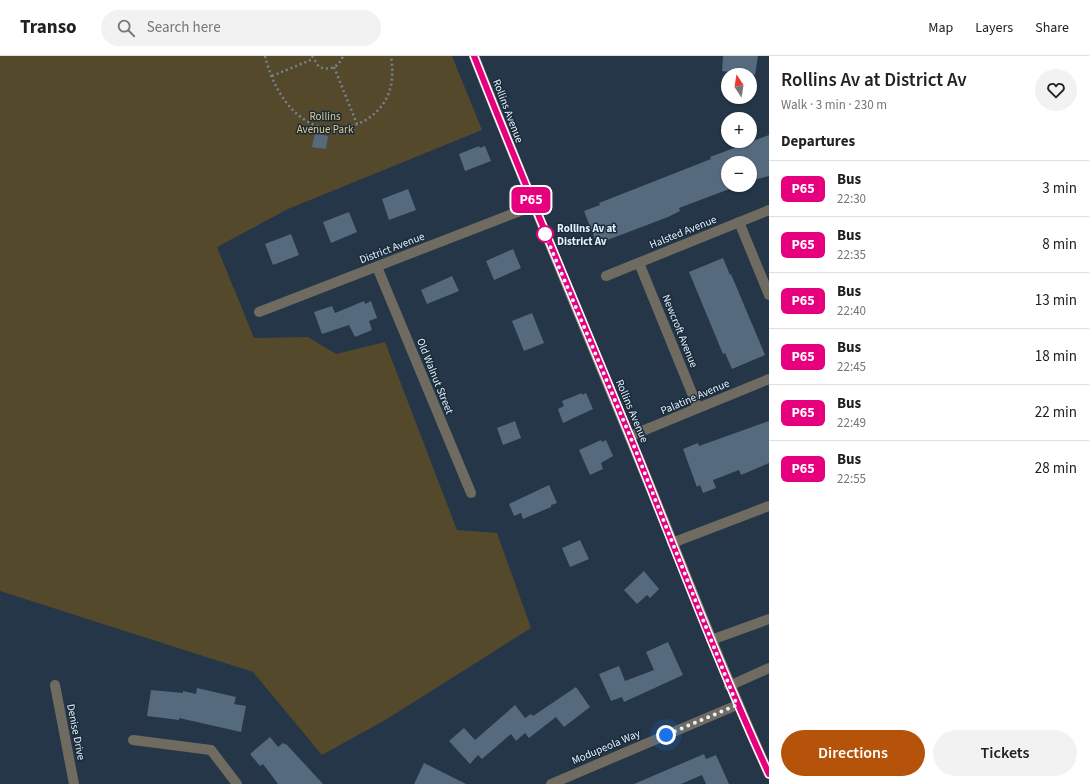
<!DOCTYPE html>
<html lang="en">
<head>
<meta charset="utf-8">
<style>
  :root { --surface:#fff; --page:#f2f2f2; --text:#222; --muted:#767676; --line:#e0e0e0; --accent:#b45309 }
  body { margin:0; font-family:"Source Sans 3",sans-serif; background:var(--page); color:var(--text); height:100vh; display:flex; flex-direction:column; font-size:15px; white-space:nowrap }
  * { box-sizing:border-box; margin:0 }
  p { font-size:13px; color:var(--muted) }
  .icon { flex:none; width:22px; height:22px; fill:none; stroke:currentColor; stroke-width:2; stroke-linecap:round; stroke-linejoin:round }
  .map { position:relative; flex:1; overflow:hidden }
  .drawer { display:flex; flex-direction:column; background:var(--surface); width:320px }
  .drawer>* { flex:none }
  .badge { padding:0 8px; border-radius:6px; font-size:14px; line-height:26px }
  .needle { width:26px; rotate:348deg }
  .fabs { position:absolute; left:721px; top:12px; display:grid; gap:8px }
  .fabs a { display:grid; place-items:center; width:36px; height:36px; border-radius:50%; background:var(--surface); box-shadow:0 1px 3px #0004; font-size:20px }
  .you { position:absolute; width:20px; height:20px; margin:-10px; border:3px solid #fff; border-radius:50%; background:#1a73e8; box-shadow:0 0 0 6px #1a73e833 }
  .map>.badge { position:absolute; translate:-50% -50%; box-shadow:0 0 0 2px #fff }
  h2 { padding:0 12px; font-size:15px; line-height:36px }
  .round { display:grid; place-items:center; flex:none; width:42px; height:42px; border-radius:21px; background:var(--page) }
  .overview { display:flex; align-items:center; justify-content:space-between; height:68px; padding:0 12px }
  h1 { font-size:19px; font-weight:600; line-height:30px }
  .button { display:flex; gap:8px; margin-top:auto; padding:8px 12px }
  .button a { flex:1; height:46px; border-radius:24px; background:var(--accent); color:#fff; font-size:16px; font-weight:600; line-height:46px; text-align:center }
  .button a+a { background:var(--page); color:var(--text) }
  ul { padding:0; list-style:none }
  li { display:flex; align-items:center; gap:12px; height:56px; padding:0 12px; border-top:1px solid var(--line) }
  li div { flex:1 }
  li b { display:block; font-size:15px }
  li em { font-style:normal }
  li .badge { min-width:44px; font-weight:700; text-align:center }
  header { display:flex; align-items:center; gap:24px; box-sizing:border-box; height:56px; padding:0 20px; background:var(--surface); border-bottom:1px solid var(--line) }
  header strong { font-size:19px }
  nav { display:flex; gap:22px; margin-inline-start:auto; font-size:14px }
  .search { width:280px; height:36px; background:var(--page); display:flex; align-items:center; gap:10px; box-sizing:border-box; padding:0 14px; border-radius:22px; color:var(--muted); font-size:15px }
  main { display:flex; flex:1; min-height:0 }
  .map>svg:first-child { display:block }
  .green { fill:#55492c }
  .building { fill:#566a7d }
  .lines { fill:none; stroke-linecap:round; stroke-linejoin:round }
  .path { stroke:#748392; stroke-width:2.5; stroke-dasharray:2 3; stroke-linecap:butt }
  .lane { stroke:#706b61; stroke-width:10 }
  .street { stroke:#706b61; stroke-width:10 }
  .secondary { stroke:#918a79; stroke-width:10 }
  .line-casing { stroke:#fff; stroke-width:9 }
  .line { stroke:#e6007e; stroke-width:6 }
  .walk { stroke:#e5f0fb; stroke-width:4; stroke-dasharray:0 7.2 }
  .stop-dot { fill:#fff; stroke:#e6007e; stroke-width:2 }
  .labels { text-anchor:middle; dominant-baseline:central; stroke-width:3; stroke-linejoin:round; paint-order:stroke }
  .street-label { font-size:11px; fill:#e5f0fb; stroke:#1a2c3c }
  .park-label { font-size:11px; fill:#e7c980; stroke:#1a2c3c }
  .stop-label { font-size:11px; font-weight:bold; fill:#e5f0fb; stroke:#1a2c3c; text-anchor:start }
</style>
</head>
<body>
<header>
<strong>Transo</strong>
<div class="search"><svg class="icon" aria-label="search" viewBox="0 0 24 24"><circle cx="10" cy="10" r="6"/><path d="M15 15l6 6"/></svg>Search here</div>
<nav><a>Map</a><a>Layers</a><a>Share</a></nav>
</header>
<main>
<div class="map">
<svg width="769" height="728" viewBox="0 0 769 728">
  <rect width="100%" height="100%" fill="#243647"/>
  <polygon class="green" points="0,0 452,0 482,74 288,153 217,191 254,282 308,281 336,298 385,286 457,474 497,477 531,572 387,663 322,699 253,616 0,535"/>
  <g class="building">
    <polygon points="723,0 758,0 755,19 722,15"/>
    <polygon points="315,77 328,80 326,93 312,91"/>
    <polygon points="769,79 769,120 750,125 750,107 728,107 728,129 740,129 679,152 680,155 668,161 597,188 584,155 600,149 599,147 711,103 710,101"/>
    <polygon points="479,90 480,92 485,90 491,105 465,115 459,98"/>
    <polygon points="408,133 416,154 389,164 382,143"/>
    <polygon points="349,156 357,176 331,187 323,166"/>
    <polygon points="291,178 299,199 273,209 265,188"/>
    <polygon points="513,193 521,212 494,224 486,205"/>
    <polygon points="723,202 730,219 731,218 765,299 732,313 725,297 723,298 689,216"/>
    <polygon points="452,220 459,235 427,248 421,234"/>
    <polygon points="364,245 365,248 371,245 377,262 369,265 372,274 355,281 349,269 322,278 314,256 332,250 335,257"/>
    <polygon points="532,257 544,287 524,295 512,265"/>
    <polygon points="582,337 582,339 586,337 593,353 563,367 558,353 564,350 562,345"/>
    <polygon points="515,365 521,382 503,389 497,372"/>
    <polygon points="769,365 769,407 741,419 739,414 713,424 716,432 703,437 700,429 697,431 683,393 698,387 699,390"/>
    <polygon points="601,384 602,386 606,384 613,400 601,407 603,413 590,419 579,394"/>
    <polygon points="549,429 557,447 551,449 551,451 523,463 521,457 514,460 509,448"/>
    <polygon points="580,484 589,503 570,511 562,492"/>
    <polygon points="644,515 659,533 650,542 647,539 637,548 624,534"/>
    <polygon points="668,586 683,619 624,646 622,641 611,645 599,618 619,610 625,625 654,614 646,596"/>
    <polygon points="576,631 590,651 564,671 556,661 529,682 525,677 516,685 511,678 482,703 478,699 470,708 449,685 464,672 475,684 515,649 525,662 531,658 533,660"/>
    <polygon points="197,632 236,641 234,648 246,650 241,676 179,662 179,664 147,660 151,634 183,637 183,635 196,638"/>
    <polygon points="270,681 278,691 283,687 287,689 323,728 278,728 263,708 260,710 250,698"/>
    <polygon points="704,698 706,703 716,699 729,728 706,728 702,719 681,728 634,728"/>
    <polygon points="424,707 466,728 414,728"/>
  </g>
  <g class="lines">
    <g class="path">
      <path d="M265,0C271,25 285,54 310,67C337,81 376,68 388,39C393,27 393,13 391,0"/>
      <path d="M312,0L319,11C330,15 339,11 343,0"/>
      <polyline points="334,11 357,68"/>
      <polyline points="272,20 313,3"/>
    </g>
    <g class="lane">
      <polyline points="739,166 769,239"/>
      <polyline points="672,487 769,450"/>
      <polyline points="711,584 769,563"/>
      <polyline points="729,630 769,612"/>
      <polyline points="133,684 211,694"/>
    </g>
    <g class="street">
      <polyline points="639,207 698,352"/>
      <polyline points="377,211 471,437"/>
      <polyline points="606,220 769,154"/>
      <polyline points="259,256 533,150"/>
      <polyline points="630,380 769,323"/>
      <polyline points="55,629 74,728"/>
      <polyline points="211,694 237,728"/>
      <polyline points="551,728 737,649"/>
    </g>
    <path class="secondary" d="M474,0C524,127 577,253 629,379C676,492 718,607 769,718"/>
  </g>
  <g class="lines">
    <g class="line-casing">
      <path id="line" d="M474,0C524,128 579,255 631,383C676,495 718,608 769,718"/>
    </g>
    <use href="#line" class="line"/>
    <polyline class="walk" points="545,178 630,380 737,649 666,679"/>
  </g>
  <circle class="stop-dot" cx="545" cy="178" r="8"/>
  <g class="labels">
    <g class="street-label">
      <text transform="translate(508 55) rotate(69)">Rollins Avenue</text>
      <text transform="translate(683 176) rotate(-22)">Halsted Avenue</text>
      <text transform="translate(392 192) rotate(-21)">District Avenue</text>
      <text transform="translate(680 275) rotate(68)">Newcroft Avenue</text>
      <text transform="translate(435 320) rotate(68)">Old Walnut Street</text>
      <text transform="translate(695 341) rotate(-23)">Palatine Avenue</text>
      <text transform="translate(632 355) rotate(67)">Rollins Avenue</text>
      <text transform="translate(76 676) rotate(79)">Denise Drive</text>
      <text transform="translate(606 691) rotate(-23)">Modupeola Way</text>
    </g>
    <g class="park-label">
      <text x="325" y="60">Rollins<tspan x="325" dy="13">Avenue Park</tspan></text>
    </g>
    <g class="stop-label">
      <text x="557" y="172">Rollins Av at<tspan x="557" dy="13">District Av</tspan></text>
    </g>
  </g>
</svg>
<div class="fabs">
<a><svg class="needle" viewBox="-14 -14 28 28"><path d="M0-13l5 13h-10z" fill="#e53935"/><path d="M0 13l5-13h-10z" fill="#767676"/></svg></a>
<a>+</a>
<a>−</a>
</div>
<div class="you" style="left:666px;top:679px"></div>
<b class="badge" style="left:531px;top:144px;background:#e6007e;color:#fff">P65</b>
</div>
<section class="drawer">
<div class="overview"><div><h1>Rollins Av at District Av</h1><p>Walk · 3 min · 230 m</p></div><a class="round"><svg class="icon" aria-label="heart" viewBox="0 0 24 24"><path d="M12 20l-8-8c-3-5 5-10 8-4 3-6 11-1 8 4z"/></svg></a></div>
<h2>Departures</h2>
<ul>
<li><span class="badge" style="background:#e6007e;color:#fff">P65</span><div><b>Bus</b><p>22:30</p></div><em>3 min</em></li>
<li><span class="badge" style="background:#e6007e;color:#fff">P65</span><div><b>Bus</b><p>22:35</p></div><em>8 min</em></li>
<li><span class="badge" style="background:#e6007e;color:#fff">P65</span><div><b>Bus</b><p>22:40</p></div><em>13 min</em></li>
<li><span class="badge" style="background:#e6007e;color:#fff">P65</span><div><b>Bus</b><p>22:45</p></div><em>18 min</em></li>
<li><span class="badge" style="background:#e6007e;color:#fff">P65</span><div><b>Bus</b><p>22:49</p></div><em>22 min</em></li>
<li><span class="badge" style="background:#e6007e;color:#fff">P65</span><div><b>Bus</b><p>22:55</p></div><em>28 min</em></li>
</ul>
<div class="button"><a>Directions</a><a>Tickets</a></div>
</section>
</main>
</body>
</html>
